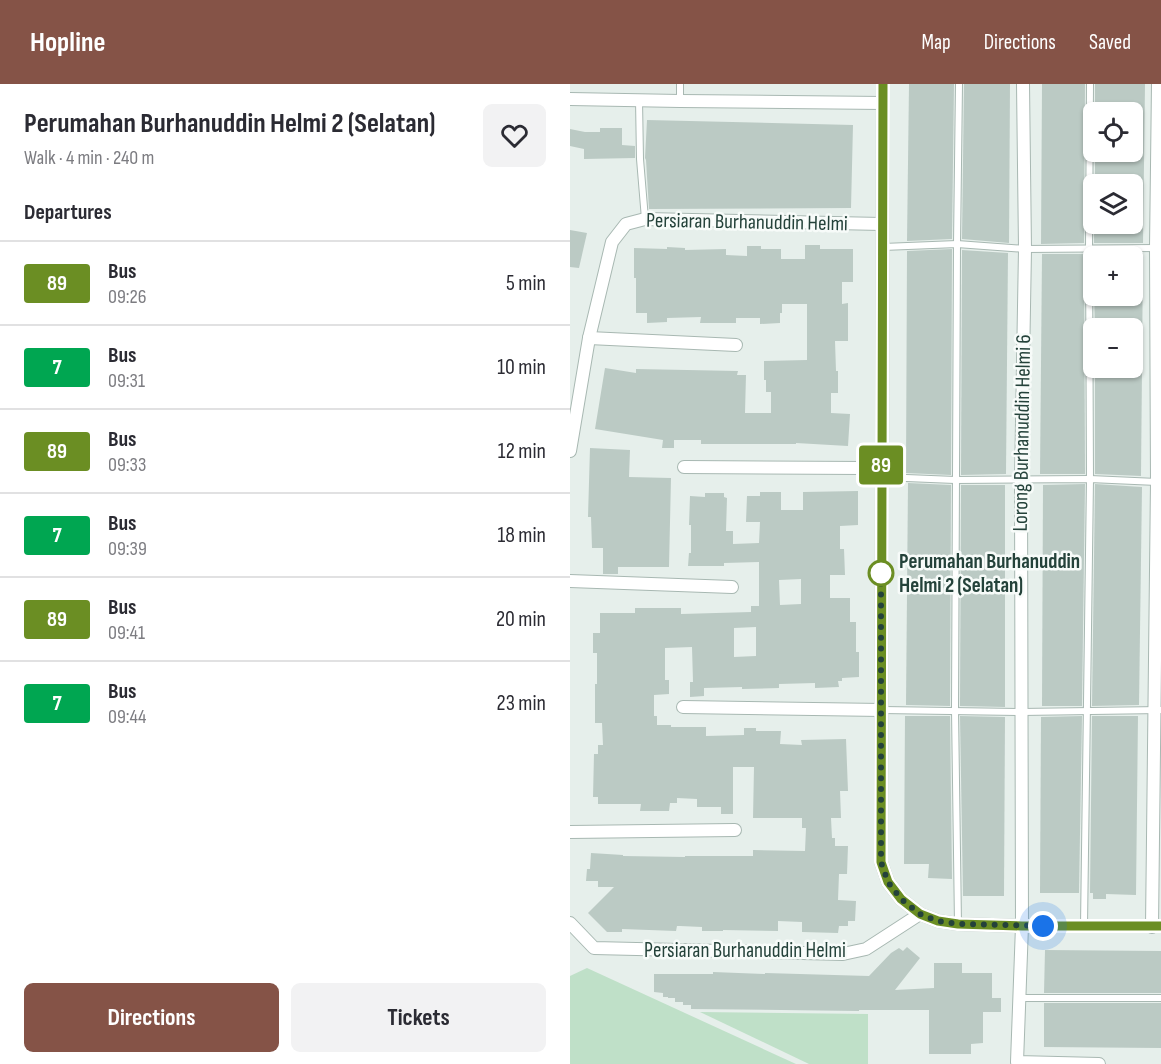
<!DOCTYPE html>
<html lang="en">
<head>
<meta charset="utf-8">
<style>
  :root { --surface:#fff; --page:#f2f2f3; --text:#2b2b33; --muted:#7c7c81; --line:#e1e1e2; --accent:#855347 }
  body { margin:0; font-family:"Sofia Sans Condensed",sans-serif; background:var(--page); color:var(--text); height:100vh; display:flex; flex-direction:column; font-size:22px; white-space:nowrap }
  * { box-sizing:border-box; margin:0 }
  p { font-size:20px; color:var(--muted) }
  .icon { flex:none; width:33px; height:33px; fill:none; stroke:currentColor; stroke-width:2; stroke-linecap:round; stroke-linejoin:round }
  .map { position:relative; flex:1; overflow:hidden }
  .panel { display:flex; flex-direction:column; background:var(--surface); width:570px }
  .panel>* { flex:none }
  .badge { padding:0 12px; border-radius:4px; font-size:21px; line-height:39px }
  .controls { position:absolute; left:513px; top:18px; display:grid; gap:12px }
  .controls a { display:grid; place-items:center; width:60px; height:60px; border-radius:9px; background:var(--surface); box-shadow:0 2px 4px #0004; font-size:30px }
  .you { position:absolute; width:30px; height:30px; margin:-15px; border:4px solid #fff; border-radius:50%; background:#1a73e8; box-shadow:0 0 0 9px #1a73e833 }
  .map>.badge { position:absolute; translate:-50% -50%; box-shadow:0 0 0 3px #fff }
  h2 { padding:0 24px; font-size:22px; line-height:54px }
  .round { display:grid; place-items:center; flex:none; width:63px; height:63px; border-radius:9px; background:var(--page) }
  .overview { display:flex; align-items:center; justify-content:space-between; height:102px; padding:0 24px }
  h1 { font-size:28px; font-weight:700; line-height:45px }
  .button { display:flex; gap:12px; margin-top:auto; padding:12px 24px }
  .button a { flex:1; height:69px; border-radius:9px; background:var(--accent); color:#fff; font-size:24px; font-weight:700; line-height:69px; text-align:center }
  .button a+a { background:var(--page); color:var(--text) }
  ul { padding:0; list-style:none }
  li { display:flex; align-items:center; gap:18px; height:84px; padding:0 24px; border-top:2px solid var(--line) }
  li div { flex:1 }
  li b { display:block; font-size:22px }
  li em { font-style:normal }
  li .badge { min-width:66px; font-weight:700; text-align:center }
  header { display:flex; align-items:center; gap:36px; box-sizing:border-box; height:84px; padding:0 30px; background:var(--accent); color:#fff }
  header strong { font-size:28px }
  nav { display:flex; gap:33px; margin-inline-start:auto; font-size:21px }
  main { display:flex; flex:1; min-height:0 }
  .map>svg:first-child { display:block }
  .green { fill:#bfe0c8 }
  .building { fill:#bbcac4; fill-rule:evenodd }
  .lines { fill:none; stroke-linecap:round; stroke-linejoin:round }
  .lane-casing { stroke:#a8b8b2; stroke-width:8 }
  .street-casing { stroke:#a8b8b2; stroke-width:14 }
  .lane { stroke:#fff; stroke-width:6 }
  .street { stroke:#fff; stroke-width:12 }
  .line-casing { stroke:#fff; stroke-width:14 }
  .line { stroke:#6b8e23; stroke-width:9 }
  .walk { stroke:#24423a; stroke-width:6; stroke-dasharray:0 10.8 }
  .stop-dot { fill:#fff; stroke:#6b8e23; stroke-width:3 }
  .labels { text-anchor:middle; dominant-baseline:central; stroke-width:5; stroke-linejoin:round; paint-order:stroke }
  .street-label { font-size:21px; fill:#24423a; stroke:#f7fbf9 }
  .stop-label { font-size:21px; font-weight:bold; fill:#24423a; stroke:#f7fbf9; text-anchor:start }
</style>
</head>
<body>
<header>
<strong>Hopline</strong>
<nav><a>Map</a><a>Directions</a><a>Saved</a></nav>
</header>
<main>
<section class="panel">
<div class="overview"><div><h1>Perumahan Burhanuddin Helmi 2 (Selatan)</h1><p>Walk · 4 min · 240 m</p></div><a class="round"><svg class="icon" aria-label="heart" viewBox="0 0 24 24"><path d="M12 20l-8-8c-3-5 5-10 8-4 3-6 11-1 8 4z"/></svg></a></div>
<h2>Departures</h2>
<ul>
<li><span class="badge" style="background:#6b8e23;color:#fff">89</span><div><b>Bus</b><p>09:26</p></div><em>5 min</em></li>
<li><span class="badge" style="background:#00a651;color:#fff">7</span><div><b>Bus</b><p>09:31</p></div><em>10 min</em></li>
<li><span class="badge" style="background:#6b8e23;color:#fff">89</span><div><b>Bus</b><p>09:33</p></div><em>12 min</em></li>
<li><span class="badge" style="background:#00a651;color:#fff">7</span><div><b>Bus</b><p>09:39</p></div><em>18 min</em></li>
<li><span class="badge" style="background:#6b8e23;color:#fff">89</span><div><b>Bus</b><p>09:41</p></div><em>20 min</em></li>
<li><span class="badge" style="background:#00a651;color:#fff">7</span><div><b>Bus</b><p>09:44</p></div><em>23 min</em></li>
</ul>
<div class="button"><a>Directions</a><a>Tickets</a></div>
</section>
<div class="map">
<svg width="591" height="980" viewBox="0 0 591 980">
  <rect width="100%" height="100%" fill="#e6efeb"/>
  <g class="green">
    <polygon points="17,884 226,980 0,980 0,892"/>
    <polygon points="130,928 298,930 298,980 239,980"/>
  </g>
  <g class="building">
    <polygon points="339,0 384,0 382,155 337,157"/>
    <polygon points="394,0 440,0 439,159 392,155"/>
    <polygon points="472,0 515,0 514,159 471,160"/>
    <polygon points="525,0 575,0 573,159 524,159 524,140 562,140 562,100 525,100 525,68 562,68 562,28 525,28"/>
    <polygon points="77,36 283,41 281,124 79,125 76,76 75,74"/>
    <polygon points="30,44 52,44 52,61 65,62 65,74 14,75 14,65 0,62 0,45 15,48 30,48"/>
    <polygon points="0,146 17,149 9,184 0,183"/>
    <polygon points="235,161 250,161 250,165 283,165 283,198 272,198 272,220 278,219 278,257 265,257 266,287 268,287 268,309 261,309 261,329 280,330 278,362 226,359 226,360 131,360 131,356 104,356 104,364 92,364 93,356 25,345 35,284 66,289 66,285 168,287 167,291 176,291 175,329 201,329 201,308 196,308 196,296 194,296 194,277 237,276 237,220 212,220 212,229 210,229 210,239 190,240 190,234 166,234 166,239 130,239 131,233 97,234 97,238 77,239 77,229 66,229 66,194 64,194 64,164 97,165 97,163 115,164 115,166 156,165 156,171 177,172 177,162 191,162 191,165 211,165 211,175 235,175"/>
    <polygon points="382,165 381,391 336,389 337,169 337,167"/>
    <polygon points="392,166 438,169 436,390 391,391"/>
    <polygon points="573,169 572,282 562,281 562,244 525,244 524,212 562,212 562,172 524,172 524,170"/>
    <polygon points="472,170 514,170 515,390 470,390"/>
    <polygon points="525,284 572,284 571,392 525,390"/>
    <polygon points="20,364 60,366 59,393 101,394 99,483 48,483 48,490 33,490 33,464 22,464 21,433 18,433"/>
    <polygon points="338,399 381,401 380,622 336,621"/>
    <polygon points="515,400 512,622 472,622 473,401"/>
    <polygon points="525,400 572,403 569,621 522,622"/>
    <polygon points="391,401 435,401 435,623 390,622"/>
    <path d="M288,407V441L270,442V465H274L275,491H260V514H280V538H286V568H289V593L272,594V597H268L269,603L245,604V599L209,600V604L172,605V603L134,604V612L120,613V598H123L122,563L95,564V596H99V610L84,611V632H87V641H101V643H136V652L174,651V644H186V647H211L210,660L232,661L231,656L276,655L278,707H270L271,734H261L262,754H265V762H278L277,790H269L268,816L286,817L285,837H278V842H269L268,849L232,848V838L208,837V847L153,846V847H132V843L110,842H107L106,847L52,845V848H37L18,829L44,803H28V797H16L17,785H20L21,769L53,771V772L115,773V772H183V766L235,767L236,744H232V734H183L184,683H163V730H151V723H127V715L107,714V719H100L99,727H70L71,720H28V713H23L24,670H28V661H33L32,639H25V600H27V569H23V549H30V529H65V524H111V530L181,528V522H189V478L154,479V482H118L119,469H121V441H119L120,412L135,413V409H154V413L157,414L156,447H163V460L189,459L190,438H176L177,412H190V408H211V426H233V408ZM231,495V520L210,521L209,496ZM186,543V572L164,573V544Z"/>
    <polygon points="335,632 380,632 382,795 358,794 359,780 334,780"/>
    <polygon points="390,632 435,633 434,812 393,812"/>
    <polygon points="512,632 509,809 470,809 471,633"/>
    <polygon points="522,632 568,632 566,811 536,810 536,815 523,815 523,809 520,809"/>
    <polygon points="337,863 350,874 325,906 364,904 364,879 392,879 392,889 422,889 422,914 431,914 431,928 413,928 413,959 401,960 401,970 359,970 359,926 289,926 289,927 121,925 121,921 113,921 113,918 105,918 105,914 98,914 98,913 93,913 93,909 84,908 84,890 143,890 143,888 195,890 195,889 299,892 321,869 329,864 333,867"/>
    <polygon points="475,866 591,867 591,909 474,909"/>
    <polygon points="474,919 591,919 591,964 474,963"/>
  </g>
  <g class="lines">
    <g class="lane-casing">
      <g id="lane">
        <polyline points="110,0 110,17"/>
        <polyline points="69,16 70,75 75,135"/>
        <polyline points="313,163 387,160 455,165 587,164"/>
        <polyline points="312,393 385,396 520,395 587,398"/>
        <polyline points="312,626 451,628 591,626"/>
        <polyline points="388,840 385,626 387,160 389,0"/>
        <polyline points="514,842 520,395 519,165 520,0"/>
        <polyline points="449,914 591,914"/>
      </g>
    </g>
    <g class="street-casing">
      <g id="street">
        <polyline points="313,0 311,778 318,798 331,815 350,830 368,837 388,840 452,842 591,842"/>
        <polyline points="453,0 455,165 451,396 452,842 447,978 529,980"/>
        <polyline points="0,15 110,17 313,19"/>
        <polyline points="19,254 166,261"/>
        <polyline points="0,367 19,254 42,158 56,140 75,135 312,140"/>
        <polyline points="114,383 295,384 311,393"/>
        <polyline points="0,497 162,503"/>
        <polyline points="113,623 312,626"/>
        <polyline points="0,748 165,746"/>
        <polyline points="0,839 24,864 273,870 296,865 350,830"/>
        <polyline points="582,843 587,398 586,164 588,0"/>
      </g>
    </g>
    <use href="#lane" class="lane"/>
    <use href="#street" class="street"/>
  </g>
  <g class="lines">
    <g class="line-casing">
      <polyline id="line" points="313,0 311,778 318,798 331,815 350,830 368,837 388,840 452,842 591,842"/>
    </g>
    <use href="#line" class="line"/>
    <polyline class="walk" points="311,489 311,778 318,798 331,815 350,830 368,837 388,840 473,842"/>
  </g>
  <circle class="stop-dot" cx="311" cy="489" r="12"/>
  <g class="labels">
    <g class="street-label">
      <text transform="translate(177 138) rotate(1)">Persiaran Burhanuddin Helmi</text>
      <text transform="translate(452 349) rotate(-89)">Lorong Burhanuddin Helmi 6</text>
      <text x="175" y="866">Persiaran Burhanuddin Helmi</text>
    </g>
    <g class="stop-label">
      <text x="329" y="477">Perumahan Burhanuddin<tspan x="329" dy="24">Helmi 2 (Selatan)</tspan></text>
    </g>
  </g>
</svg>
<div class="controls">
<a><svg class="icon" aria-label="locate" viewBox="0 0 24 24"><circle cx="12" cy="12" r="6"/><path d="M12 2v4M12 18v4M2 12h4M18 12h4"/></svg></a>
<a><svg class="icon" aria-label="layers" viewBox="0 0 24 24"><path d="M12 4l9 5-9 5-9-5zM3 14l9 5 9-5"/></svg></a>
<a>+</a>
<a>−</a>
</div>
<div class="you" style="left:473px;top:842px"></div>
<b class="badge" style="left:311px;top:381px;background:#6b8e23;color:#fff">89</b>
</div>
</main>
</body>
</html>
